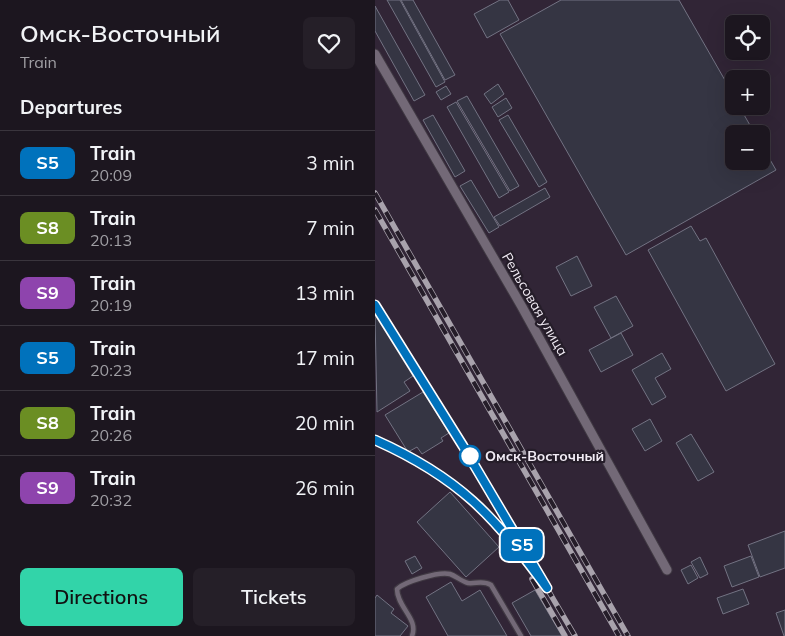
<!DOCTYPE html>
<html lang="en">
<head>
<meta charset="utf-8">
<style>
  :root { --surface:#1c161f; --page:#251f28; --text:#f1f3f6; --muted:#a09fa4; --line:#3a353d; --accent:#32d4a9 }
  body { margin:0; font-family:Mulish,sans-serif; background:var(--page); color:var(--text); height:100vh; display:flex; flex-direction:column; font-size:19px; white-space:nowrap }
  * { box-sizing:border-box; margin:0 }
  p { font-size:16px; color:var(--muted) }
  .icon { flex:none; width:28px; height:28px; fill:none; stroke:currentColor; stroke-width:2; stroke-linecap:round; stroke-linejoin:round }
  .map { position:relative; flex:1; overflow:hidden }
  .panel { display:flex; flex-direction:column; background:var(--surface); width:375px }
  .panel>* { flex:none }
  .badge { padding:0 10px; border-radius:8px; font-size:18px; line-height:32px }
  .tools { position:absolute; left:350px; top:15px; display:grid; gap:10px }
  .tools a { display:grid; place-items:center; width:45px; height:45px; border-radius:8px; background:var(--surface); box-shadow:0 5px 20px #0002,0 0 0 1px var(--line); font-size:25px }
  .map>.badge { position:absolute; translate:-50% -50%; box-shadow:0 0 0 2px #fff }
  h2 { padding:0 20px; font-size:19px; line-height:45px }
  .round { display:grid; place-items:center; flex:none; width:52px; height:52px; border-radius:8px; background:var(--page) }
  .summary { display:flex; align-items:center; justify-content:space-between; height:85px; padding:0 20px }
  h1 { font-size:24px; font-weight:600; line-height:38px }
  .cta { display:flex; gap:10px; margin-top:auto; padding:10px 20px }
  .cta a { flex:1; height:58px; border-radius:8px; background:var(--accent); color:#111; font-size:20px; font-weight:600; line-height:58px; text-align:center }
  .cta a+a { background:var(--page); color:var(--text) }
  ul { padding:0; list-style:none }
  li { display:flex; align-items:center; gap:15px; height:65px; padding:0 20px; border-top:1px solid var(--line) }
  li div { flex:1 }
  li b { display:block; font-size:19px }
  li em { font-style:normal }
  li .badge { min-width:55px; font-weight:700; text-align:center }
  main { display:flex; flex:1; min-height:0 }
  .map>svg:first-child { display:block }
  .built { fill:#312536; fill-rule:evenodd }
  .building { fill:#353543; stroke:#737383 }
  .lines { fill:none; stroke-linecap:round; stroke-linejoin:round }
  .lane-casing { stroke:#403943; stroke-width:7 }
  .street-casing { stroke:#403943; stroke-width:11 }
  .lane { stroke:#736977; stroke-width:4.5 }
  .street { stroke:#736977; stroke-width:9 }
  .rail-casing { stroke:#a8a2ac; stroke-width:5.5 }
  .rail { stroke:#251d29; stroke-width:4; stroke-dasharray:11; stroke-linecap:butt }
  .line-casing { stroke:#fff; stroke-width:11 }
  .line { stroke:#0072bc; stroke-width:8 }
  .stop-dot { fill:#fff; stroke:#0072bc; stroke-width:2.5 }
  .labels { text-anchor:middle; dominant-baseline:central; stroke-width:4.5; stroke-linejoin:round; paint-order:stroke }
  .street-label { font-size:14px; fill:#f2ecf5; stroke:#251d29 }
  .stop-label { font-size:14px; font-weight:bold; fill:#f2ecf5; stroke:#251d29; text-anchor:start }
</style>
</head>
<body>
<main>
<section class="panel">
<div class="summary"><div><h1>Омск-Восточный</h1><p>Train</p></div><a class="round"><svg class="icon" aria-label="heart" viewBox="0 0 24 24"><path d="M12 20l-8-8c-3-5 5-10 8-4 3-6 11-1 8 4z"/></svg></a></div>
<h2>Departures</h2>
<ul>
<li><span class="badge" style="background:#0072bc;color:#fff">S5</span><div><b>Train</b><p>20:09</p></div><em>3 min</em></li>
<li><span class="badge" style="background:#6b8e23;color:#fff">S8</span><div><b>Train</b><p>20:13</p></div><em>7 min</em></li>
<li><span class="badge" style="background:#8e44ad;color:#fff">S9</span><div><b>Train</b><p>20:19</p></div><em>13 min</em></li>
<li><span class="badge" style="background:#0072bc;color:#fff">S5</span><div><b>Train</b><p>20:23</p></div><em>17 min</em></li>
<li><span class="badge" style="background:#6b8e23;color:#fff">S8</span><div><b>Train</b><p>20:26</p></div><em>20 min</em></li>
<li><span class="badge" style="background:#8e44ad;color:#fff">S9</span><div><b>Train</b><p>20:32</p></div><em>26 min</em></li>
</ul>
<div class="cta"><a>Directions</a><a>Tickets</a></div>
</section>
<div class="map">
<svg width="410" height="636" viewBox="0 0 410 636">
  <rect width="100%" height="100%" fill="#251d29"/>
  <path class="built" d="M0,0H410V636H0ZM359,24H386V51H359ZM359,79H386V106H359ZM359,134H386V161H359Z"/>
  <g class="building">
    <polygon points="12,0 25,0 70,82 61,87"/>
    <polygon points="26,0 38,0 80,75 70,80"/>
    <polygon points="125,0 133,0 144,20 112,38 99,14"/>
    <polygon points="186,0 304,0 359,96 359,106 364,106 380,134 359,134 359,161 386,161 386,144 401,170 251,255 125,34"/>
    <polygon points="0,6 50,95 39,101 0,31"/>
    <polygon points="123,84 129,94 116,104 109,94"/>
    <polygon points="71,86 76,94 66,100 61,92"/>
    <polygon points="92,96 144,186 135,191 82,101"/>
    <polygon points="131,98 137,108 123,117 117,107"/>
    <polygon points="81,102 134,192 124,198 72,107"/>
    <polygon points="58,115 90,171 80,177 48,120"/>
    <polygon points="133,115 172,182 164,187 124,120"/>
    <polygon points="96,180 124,227 114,233 85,186"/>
    <polygon points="170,188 175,197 125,226 119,217"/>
    <polygon points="316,226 325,241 331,238 400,364 351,391 273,250"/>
    <polygon points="202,256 217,286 196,296 181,267"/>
    <polygon points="241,296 258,326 236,338 219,307"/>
    <polygon points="0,315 38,376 29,382 35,391 2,412"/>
    <polygon points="246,333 258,355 226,372 214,350"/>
    <polygon points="287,353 296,369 280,378 291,397 277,405 257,370"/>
    <polygon points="48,392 74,433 66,438 68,441 47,454 42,447 33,452 10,415"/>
    <polygon points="275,419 287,441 270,451 257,429"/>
    <polygon points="316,434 339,472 323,481 301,443"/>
    <polygon points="75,492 124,547 91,577 42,522"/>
    <polygon points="410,531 410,568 385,577 373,545"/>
    <polygon points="40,556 47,568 37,574 30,561"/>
    <polygon points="376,556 384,577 357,587 349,566"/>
    <polygon points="325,557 333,574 325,578 316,562"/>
    <polygon points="316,565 323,578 313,584 306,570"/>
    <polygon points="76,582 87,601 105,590 132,636 73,636 51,597"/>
    <polygon points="368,589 374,604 348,614 342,598"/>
    <polygon points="160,590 187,636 156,636 137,603"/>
    <polygon points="2,595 19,609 16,613 33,626 25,636 0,636 0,598"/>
    <polygon points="410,610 410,636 409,636 401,613"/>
  </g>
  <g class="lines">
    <g class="lane-casing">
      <path id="lane" d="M37,636C44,619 22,607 22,589C29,582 64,571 75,574C81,576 86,581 93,583C101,584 108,580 116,585L146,636"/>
    </g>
    <g class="street-casing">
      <polyline id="street" points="0,54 147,307 292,570"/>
    </g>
    <use href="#lane" class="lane"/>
    <use href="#street" class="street"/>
    <g class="rail-casing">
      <g id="rail">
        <polyline points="0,193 253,636"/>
        <polyline points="0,210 244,636"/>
        <polyline points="0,305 88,446 200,636"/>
        <path d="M0,440C56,465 103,498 142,546"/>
        <polyline points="157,579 190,636"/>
      </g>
    </g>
    <use href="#rail" class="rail"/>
  </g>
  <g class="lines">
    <g class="line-casing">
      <path id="line" d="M0,305L88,446L172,588C120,516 83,477 0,440"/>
    </g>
    <use href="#line" class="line"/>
  </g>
  <circle class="stop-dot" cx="95" cy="456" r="10"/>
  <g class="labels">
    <g class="street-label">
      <text transform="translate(160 304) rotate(60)">Рельсовая улица</text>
    </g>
    <g class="stop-label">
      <text x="110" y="456">Омск-Восточный</text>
    </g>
  </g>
</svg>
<div class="tools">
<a><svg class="icon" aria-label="locate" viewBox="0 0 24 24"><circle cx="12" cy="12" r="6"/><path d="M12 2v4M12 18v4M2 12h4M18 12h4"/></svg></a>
<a>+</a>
<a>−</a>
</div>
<b class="badge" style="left:147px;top:545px;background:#0072bc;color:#fff">S5</b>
</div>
</main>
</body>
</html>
